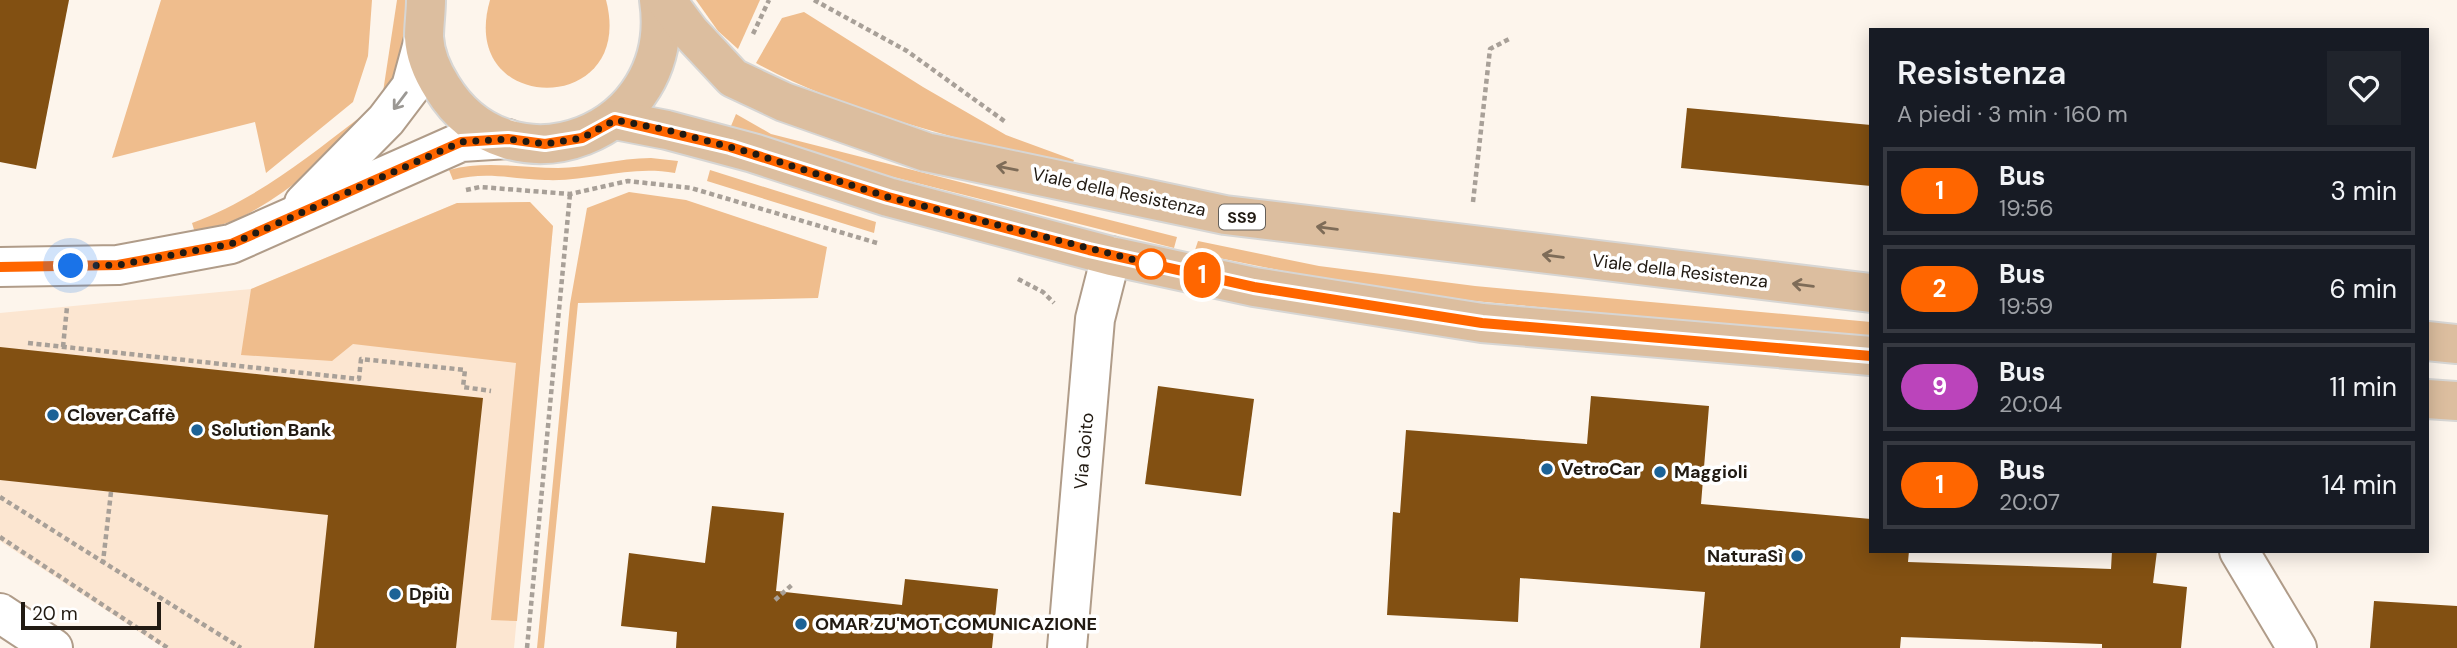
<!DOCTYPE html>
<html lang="it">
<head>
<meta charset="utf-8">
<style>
  :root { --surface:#171b24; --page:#20242c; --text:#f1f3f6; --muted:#9ea1a6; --line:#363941 }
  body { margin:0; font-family:"DM Sans",sans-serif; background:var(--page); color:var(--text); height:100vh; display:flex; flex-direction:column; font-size:26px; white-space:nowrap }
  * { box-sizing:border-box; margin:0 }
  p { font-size:23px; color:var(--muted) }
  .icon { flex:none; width:38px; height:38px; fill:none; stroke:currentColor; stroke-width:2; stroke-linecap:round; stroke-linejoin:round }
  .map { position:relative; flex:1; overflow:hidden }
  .drawer { position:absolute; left:1869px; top:28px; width:560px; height:525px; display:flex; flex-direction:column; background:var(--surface); border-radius:0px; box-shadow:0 4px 18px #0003 }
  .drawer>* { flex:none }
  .badge { padding:0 14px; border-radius:23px; font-size:24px; line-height:46px }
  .scale { position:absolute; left:21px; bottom:18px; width:140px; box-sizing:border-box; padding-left:7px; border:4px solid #211a12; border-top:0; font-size:19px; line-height:24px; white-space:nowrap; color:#211a12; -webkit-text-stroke:5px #fff; paint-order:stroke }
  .you { position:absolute; width:35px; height:35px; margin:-18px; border:5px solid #fff; border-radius:50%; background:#1a73e8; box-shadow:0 0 0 10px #1a73e833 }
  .map>.badge { position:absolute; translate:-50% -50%; box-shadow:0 0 0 4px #fff }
  .round { display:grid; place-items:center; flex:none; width:74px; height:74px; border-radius:0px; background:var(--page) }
  .summary { display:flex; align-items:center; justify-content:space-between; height:119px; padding:0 28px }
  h1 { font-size:33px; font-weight:600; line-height:52px }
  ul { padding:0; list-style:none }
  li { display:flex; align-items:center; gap:21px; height:88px; margin:0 14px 10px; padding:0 14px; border:4px solid var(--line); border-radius:0px }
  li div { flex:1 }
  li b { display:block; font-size:26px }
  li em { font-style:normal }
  li .badge { min-width:77px; font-weight:700; text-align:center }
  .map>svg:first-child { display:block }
  .built { fill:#fce6d1 }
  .green { fill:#efbd8d }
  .building { fill:#825012 }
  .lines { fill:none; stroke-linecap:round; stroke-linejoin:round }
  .street-casing { stroke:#b09c89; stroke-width:42 }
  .primary-casing { stroke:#d7d6d4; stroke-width:42 }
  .path { stroke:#a8a098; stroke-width:4.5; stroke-dasharray:5 3.5; stroke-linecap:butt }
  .street { stroke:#fff; stroke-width:38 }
  .primary { stroke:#dcbe9f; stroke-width:38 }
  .oneway { stroke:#9b9894 }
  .oneway2 { stroke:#7e6c58 }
  .line-casing { stroke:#fff; stroke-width:16 }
  .line { stroke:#f60; stroke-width:10 }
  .walk { stroke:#211a12; stroke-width:7; stroke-dasharray:0 12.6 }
  .stop-dot { fill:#fff; stroke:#f60; stroke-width:3.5 }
  .poi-dot { fill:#1c6296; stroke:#fff; stroke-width:2.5 }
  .labels { text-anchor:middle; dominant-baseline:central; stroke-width:7; stroke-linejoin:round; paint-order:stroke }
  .shield { fill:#fff; stroke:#645f59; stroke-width:2 }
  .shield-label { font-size:16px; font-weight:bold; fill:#211a12 }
  .street-label { font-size:18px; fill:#211a12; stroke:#fff }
  .poi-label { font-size:18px; font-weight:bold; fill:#211a12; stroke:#fff; text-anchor:start }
</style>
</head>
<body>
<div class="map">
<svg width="2457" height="648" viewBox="0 0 2457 648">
  <rect width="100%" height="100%" fill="#fdf5ec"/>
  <polygon class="built" points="530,202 553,226 514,648 164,648 0,541 0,313 251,289 457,203"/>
  <g class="green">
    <polygon points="161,0 372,0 368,56 353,102 266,173 255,122 112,158"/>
    <polygon points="397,0 413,0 409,36 387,101 383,92"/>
    <path d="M490,0H606C637,117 456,117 490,0Z"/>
    <polygon points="696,0 760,0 738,49 718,31"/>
    <path d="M804,12L923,87L1006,135L1074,160L1071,167C964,139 854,116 756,63L782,18Z"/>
    <polygon points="736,114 771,134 1177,237 1174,248 889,176 768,140 731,126"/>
    <path d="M359,118L364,124C327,158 287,194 242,217C227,224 210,228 195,233L192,223C258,198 304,160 359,118Z"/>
    <path d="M651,158L678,161L675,173C627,165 592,182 545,180C512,179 486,171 453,180L449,170C486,160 520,168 558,168C586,168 619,158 651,158Z"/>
    <polygon points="710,170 876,222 874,233 707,181"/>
    <polygon points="629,192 686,200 827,247 818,298 578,303 544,648 537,648 570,304 587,208"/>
    <polygon points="530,202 553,226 517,621 491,620 516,363 353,344 332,361 241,355 251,289 457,203"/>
    <polygon points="1198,241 1319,266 1475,286 1871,322 1871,338 1474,301 1318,278 1194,253"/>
  </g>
  <g class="building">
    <polygon points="0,0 69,0 36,169 0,162"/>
    <polygon points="1687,108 1871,125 1871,186 1681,168"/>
    <polygon points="0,347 483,398 456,648 314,648 328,515 0,480"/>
    <polygon points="1158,386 1254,399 1241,496 1145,484"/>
    <polygon points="1591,396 1709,406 1701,504 1871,519 1871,551 1909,551 1908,562 2111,569 2112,551 2157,551 2153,583 2187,587 2181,648 2102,648 2102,644 1901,637 1900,648 1700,648 1705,592 1520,578 1518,622 1387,615 1393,512 1400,513 1406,430 1587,444"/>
    <polygon points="712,506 784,513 776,591 902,605 905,579 998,589 992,648 676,648 677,632 621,626 629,553 705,563"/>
    <polygon points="2374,601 2457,606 2457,648 2370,648"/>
  </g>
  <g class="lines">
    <g class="street-casing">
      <g id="street">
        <polyline points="304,203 386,120 411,87 424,39"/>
        <polyline points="0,267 118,265 231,244 461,142 508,139"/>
        <polyline points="2239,551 2297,648"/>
        <polyline points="0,613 53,648"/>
        <polyline points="1067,648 1095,319 1111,256"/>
      </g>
    </g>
    <g class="primary-casing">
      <g id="primary">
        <path d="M426,0C426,12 424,25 424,37C425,55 433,73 442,87C510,198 679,135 659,0"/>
        <polyline points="666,0 690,32 733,78 784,102 926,152 1225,215 1871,293"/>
        <polyline points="615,120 667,130 753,153 888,197 1111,256 1254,287 1482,323 1871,356"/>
        <polyline points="2427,341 2457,344"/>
        <polyline points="2427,399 2457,401"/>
      </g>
    </g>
    <g class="path">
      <polyline points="814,0 907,51 1007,123"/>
      <polyline points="753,34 769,0"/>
      <polyline points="466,190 480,187 570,194 628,181 691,188 877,243"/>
      <polyline points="1473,202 1490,49 1511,38"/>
      <polyline points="1018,279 1043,292 1054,303"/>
      <polyline points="28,343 359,379 361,359 465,370 463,387 491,391"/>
      <polyline points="63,347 67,307"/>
      <polyline points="111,492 103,562 241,648"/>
      <polyline points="0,497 103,562"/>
      <polyline points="0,537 168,648"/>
      <polyline points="775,600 794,583"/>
      <polyline points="527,648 570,194"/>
    </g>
    <use href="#street" class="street"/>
    <use href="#primary" class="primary"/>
  </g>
  <defs><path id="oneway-shaft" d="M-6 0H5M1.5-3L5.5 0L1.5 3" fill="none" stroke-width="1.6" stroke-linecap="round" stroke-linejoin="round" transform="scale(1.75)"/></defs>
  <use class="oneway" href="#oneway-shaft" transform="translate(400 101) rotate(127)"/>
  <g class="oneway2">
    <use href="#oneway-shaft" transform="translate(1007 168) rotate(-169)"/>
    <use href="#oneway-shaft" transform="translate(1327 228) rotate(-173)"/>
    <use href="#oneway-shaft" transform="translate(1553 256) rotate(-173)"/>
    <use href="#oneway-shaft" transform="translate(1803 285) rotate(-173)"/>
  </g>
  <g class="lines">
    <g class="line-casing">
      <polyline id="line" points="0,267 118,265 231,244 461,142 508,139 545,144 582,138 615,120 730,147 888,197 1089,250 1254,287 1482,323 1871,356"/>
    </g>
    <use href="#line" class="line"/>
    <polyline class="walk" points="71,266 118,265 231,244 461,142 508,139 545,144 582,138 615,120 667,130 752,153 888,197 1159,266 1151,264"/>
  </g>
  <circle class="stop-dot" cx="1151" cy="264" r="14"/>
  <g class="poi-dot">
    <circle cx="53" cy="415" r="7"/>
    <circle cx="197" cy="430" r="7"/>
    <circle cx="1547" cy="469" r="7"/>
    <circle cx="1660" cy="472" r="7"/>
    <circle cx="1797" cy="556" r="7"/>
    <circle cx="395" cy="594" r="7"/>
    <circle cx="801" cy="624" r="7"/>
  </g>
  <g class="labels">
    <rect class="shield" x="1219" y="204.5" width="46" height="25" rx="5"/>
    <g class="shield-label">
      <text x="1242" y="217">SS9</text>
    </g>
    <g class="street-label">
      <text transform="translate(1119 192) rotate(12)">Viale della Resistenza</text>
      <text transform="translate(1680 271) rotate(7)">Viale della Resistenza</text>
      <text transform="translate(1084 451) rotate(-85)">Via Goito</text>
    </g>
    <g class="poi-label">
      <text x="67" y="415">Clover Caffè</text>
      <text x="211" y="430">Solution Bank</text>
      <text x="1561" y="469">VetroCar</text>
      <text x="1674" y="472">Maggioli</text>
      <text x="1783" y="556" text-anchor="end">NaturaSì</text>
      <text x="409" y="594">Dpiù</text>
      <text x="815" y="624">OMAR ZU'MOT COMUNICAZIONE</text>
    </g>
  </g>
</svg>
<div class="scale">20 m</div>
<div class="you" style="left:71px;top:266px"></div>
<b class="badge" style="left:1202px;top:275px;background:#f60;color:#fff">1</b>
<section class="drawer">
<div class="summary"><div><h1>Resistenza</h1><p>A piedi · 3 min · 160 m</p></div><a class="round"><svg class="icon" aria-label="heart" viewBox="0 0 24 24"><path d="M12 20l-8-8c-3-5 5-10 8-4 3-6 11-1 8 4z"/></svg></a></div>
<ul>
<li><span class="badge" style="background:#f60;color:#fff">1</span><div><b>Bus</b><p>19:56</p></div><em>3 min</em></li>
<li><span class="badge" style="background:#f60;color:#fff">2</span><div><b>Bus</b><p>19:59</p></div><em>6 min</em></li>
<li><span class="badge" style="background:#b4b;color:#fff">9</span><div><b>Bus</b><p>20:04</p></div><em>11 min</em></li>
<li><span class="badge" style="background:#f60;color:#fff">1</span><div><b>Bus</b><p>20:07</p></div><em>14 min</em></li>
</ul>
</section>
</div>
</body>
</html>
